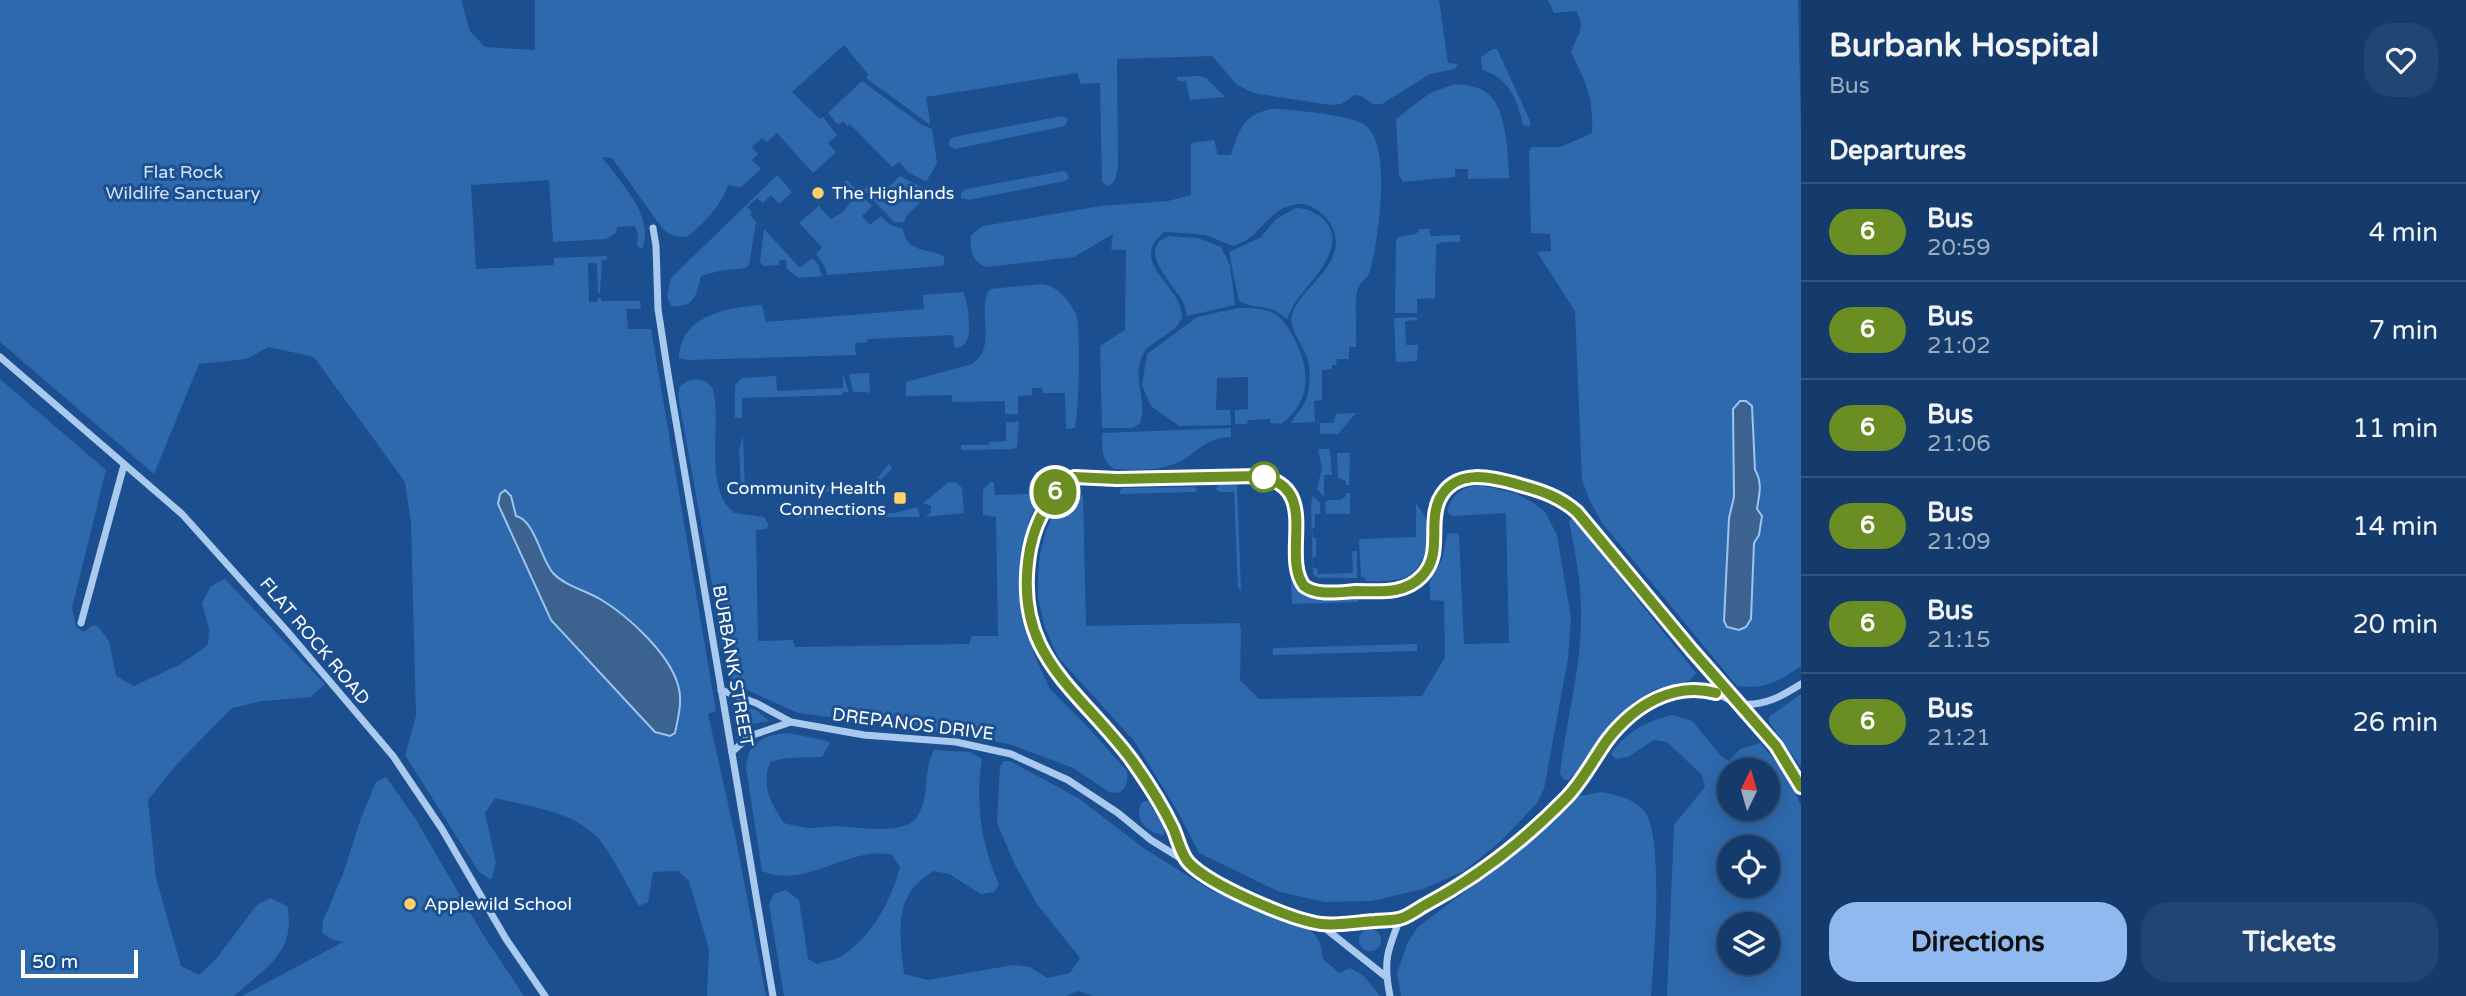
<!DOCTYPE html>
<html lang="en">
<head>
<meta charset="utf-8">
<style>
  :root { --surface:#143b6b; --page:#214673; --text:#f1f3f6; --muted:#9dadc1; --line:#33557e; --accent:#90b9f0 }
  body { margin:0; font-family:"Varela Round",sans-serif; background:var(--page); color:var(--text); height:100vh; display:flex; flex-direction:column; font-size:26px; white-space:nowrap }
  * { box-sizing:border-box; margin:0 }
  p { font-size:23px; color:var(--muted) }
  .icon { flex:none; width:38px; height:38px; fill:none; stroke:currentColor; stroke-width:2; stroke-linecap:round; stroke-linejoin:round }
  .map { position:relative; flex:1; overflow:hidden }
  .panel { display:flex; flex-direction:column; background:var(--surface); width:665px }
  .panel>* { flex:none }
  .badge { padding:0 14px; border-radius:23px; font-size:24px; line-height:46px }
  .needle { width:46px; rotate:5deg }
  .tools { position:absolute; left:1717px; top:758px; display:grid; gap:14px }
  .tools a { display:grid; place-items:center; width:63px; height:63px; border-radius:50%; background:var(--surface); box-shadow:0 4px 18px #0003,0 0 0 2px var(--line); font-size:35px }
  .scale { position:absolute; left:21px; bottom:18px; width:117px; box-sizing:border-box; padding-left:7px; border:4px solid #fff; border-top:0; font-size:19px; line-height:24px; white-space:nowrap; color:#fff; -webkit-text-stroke:5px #1b4f8f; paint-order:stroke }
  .map>.badge { position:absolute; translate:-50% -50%; box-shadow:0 0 0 4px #fff }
  h2 { padding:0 28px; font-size:26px; line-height:63px }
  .round { display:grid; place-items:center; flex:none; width:74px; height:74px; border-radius:28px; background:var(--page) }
  .head { display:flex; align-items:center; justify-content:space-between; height:119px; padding:0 28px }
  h1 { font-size:33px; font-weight:700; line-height:52px }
  .button { display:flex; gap:14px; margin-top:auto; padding:14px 28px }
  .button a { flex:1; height:80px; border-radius:28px; background:var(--accent); color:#111; font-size:28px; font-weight:700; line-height:80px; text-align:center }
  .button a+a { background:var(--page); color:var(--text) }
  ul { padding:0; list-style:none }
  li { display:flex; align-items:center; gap:21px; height:98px; padding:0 28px; border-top:2px solid var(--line) }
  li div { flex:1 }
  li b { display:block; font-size:26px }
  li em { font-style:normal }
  li .badge { min-width:77px; font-weight:700; text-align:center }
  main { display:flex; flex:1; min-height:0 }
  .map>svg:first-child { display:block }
  .green { fill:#2e69ad; fill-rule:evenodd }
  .water { fill:#3c6290; stroke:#9cc4f0; stroke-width:2 }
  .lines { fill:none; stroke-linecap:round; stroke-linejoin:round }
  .street { stroke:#a9c9ee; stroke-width:7 }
  .line-casing { stroke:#fff; stroke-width:16 }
  .line { stroke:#6b8e23; stroke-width:10 }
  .poi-dot { fill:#ffd166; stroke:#1b4f8f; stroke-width:2.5 }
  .stop-dot { fill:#fff; stroke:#6b8e23; stroke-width:3.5 }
  .labels { text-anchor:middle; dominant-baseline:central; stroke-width:6; stroke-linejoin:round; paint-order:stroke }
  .park-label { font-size:18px; fill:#cfe3fa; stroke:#1b4f8f }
  .poi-label { font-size:18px; fill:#fff; stroke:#1b4f8f; text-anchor:start }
  .street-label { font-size:18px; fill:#fff; stroke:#1b4f8f }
</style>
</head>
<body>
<main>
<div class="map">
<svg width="1801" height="996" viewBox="0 0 1801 996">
  <rect width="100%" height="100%" fill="#1b4f8f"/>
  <g class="green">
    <path d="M0,0H461L470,31L485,47L535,50V0H1439L1448,63L1458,64L1455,69L1430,74L1382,104H1373L1361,96L1355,95L1341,104L1330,105L1253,93L1236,84L1212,56L1117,59L1118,168L1114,182L1107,186L1102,181L1100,83L1081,84L1077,73L926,97L930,122L929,124L866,78L868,74L844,45L792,92L820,119L823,117L837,135L828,143L836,152L813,173L777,133L767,142L762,138L752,147L758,154L752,160L761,169L741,187L728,185C722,204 704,224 688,236C678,238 671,236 663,229L612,158L602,157C619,181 656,217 642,249L637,246L638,235L635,226L617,227L616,233L606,239L553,242L549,180L471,185L476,269L554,265V258L607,256V260H602L600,293H598L597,263H588L589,302H597L598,298H601V301H640L641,309H626L628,329H651L716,711L708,714L736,840L766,996H707L709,949L689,881L678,871L653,872L648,902L639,906C629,889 609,848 596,836C571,811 528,806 495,798L485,813L496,863L491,880L479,872L405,755L416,716L411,523L405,482L314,357L269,347L246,359L199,364L154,474L0,342Z"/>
    <path d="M1548,0H1798L1801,126V666C1777,682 1767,689 1737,686L1602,523L1590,501L1582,480L1575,311L1537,252L1551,251L1550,234L1531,233L1529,151L1532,147H1561L1592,133C1594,97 1586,83 1571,52C1577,34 1587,29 1576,11L1554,13Z"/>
    <path d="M1493,49H1497L1498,51L1531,123L1529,127L1523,125C1519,106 1513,88 1496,76C1492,73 1486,72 1482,69L1481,57Z"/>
    <polygon points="1199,76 1206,78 1225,97 1190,100 1186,81 1178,81 1177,77"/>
    <polygon points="862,81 922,125 932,129 937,163 926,182 908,172 899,162 892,167 850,124 847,126 843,121 838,125 828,113"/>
    <path d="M1455,84C1466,85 1478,86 1487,93C1507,108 1508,154 1509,178L1468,179V169H1455V177L1403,182L1399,175L1396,119L1430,93Z"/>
    <path d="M1271,109C1290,109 1351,115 1365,125C1393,147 1378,240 1370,271C1368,278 1361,281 1358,288C1354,299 1357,333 1356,347H1349V359H1337L1336,365H1332V369L1322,370V400L1314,401L1315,422L1291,423C1295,415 1304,407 1307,397C1310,386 1311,370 1308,360C1304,346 1288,330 1292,315C1300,287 1345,267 1334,232C1331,221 1324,214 1314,208C1306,203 1298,203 1289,206C1265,214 1260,238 1233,246L1206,235L1164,232C1126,264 1183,285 1182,318C1172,338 1148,340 1142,356C1132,381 1148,400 1140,423L1133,428H1102L1100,346L1125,330L1126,250H1111L1113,234L1074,257L987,267C973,264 969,248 971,235L983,226L1101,206L1168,201L1191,195V143L1214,140L1218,155H1231C1239,130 1243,115 1271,109Z"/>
    <polygon points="1062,116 1068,119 1065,126 955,149 949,146 950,139 954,137"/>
    <polygon points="1063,171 1067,173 1069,178 1065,181 969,200 961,198 961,193 966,189"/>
    <path d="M777,175L792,192L779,204L771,195L763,203L757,198L747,207L752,212L750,215L756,222L749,265L746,268L719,271L701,276C696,294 696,308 671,306L667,296L671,278Z"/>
    <polygon points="900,176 923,188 925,198 907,215 904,222 894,222 864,190 870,184 880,195"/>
    <path d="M847,180L872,206L862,216L870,225L881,216L890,225L903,229C906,253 927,248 944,256V264L942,266L827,275L825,267L816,254L822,247L799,223L819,206L831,219L843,212L852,200L839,187Z"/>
    <path d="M1296,208C1306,208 1314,212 1322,218C1351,244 1312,279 1297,300C1292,306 1290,313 1287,319C1266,301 1256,311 1239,301L1229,252L1260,238L1276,219Z"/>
    <polygon points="764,229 800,268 812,258 818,264 822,276 799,278 787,269 786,260 779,260 779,265 764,266 760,262"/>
    <polygon points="1420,229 1430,229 1430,236 1460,235 1460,242 1442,242 1436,245 1435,298 1417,299 1417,313 1395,313 1396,241 1398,237 1416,234"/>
    <path d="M1169,236L1198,238L1221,247L1230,265L1235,305L1187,316C1186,311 1185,305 1182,300C1173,284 1135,248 1169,236Z"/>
    <path d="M1040,284C1057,285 1068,299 1076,314C1081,325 1079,414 1075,428L1066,429L1065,393H1043L1042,388H1032V395L1018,396V414H1005V401L952,402V395L906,396V382L972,364C999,346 975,309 990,289Z"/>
    <path d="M963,292C968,299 972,334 966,342C964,345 960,347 957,348L954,346L953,335L868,339L867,342L855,343L856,355L687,360L679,358C681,314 728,308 762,305L766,322L924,309L923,295Z"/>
    <path d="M1238,308C1249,308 1261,308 1271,312C1281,316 1288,327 1293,336C1310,368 1313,400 1281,424L1270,423V419L1248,420L1247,424H1235V410L1248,409V377L1217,378L1216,410H1230L1231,425L1179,426L1151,406L1142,385L1147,354L1197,317Z"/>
    <polygon points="1417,317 1417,320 1405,321 1406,345 1418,345 1417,361 1396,362 1394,318"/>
    <polygon points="869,373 870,394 867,392 853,392 849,374"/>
    <polygon points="843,374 849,392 843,392 843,395 742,398 742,418 735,418 735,385 742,378 776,376 777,391 843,388"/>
    <path d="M0,379L106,470L72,608L76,627L84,632L93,625L98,626L109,641L116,676L134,686L179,665L208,645L209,629L202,603L211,586L225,579L325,684L311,697L262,701L232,708L177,764L148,800L156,878L181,966L199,975L216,959L257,905L271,898L287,906C297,952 265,968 234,996H0Z"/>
    <path d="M690,380C700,378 707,380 713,389C722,425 703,488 734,513L764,517L769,525L766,529L756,530L758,641L793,640L795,647L969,644L972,636H998L996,517L983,515V490L991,481L994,483L995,495L1028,494L1030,480L1041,483L1042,491L1029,521L1020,561V587L1026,627L1034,654L1050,689L1087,726L1127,771C1129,784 1124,796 1109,792L1073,768L1012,745L966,735L798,713L732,683L728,673L678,395L680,386Z"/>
    <polygon points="1356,413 1338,434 1320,434 1320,423 1334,423 1336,414"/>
    <polygon points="1006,422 1019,422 1017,447 1013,449 961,450 961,445 988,445 989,442 1006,441"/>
    <path d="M1231,428V437C1200,438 1197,457 1171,465C1155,471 1133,470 1115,469C1101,462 1102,447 1102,433Z"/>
    <polygon points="743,436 745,489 842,486 847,491 858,488 867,491 889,464 892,468 872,490 868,491 749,494 741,487 739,450"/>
    <polygon points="1318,449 1330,449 1332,475 1324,475 1324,497 1317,489 1322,468"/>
    <polygon points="1337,453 1350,453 1349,485 1346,485 1346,481 1338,478"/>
    <polygon points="949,482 957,483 962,488 964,513 926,517 931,512 931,506 923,503"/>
    <polygon points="1219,485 1237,485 1241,590 1238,588 1234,492 1219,492 1216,489"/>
    <path d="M1479,485L1515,493L1532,502L1545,512L1557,535L1571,618L1568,658L1544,789L1537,803L1523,818L1500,842L1464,871L1423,889L1372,901L1325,902L1280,892L1199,853L1177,810L1134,741L1058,657L1045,628L1038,598V576L1040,555L1046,531L1054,512L1060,502L1066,497L1068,499L1083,495L1086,626L1239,623L1241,630L1240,680L1259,699L1422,696L1445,657L1444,601L1430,600V581L1442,560L1447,534L1457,533L1459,536L1464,644L1509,643L1506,513L1454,516L1449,514L1447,510C1452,494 1463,487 1479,485Z"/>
    <polygon points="1194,487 1198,490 1194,492 1121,494 1119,492 1122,488"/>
    <polygon points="1346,493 1350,493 1350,514 1326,514 1325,503 1328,500 1341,500 1346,496"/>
    <polygon points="1313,496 1320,503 1320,514 1315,514 1315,527 1312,528 1313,538 1316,538 1316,557 1313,558 1313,568 1317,568 1318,574 1353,573 1352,551 1357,551 1357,578 1319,578 1313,575 1311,504"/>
    <path d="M1416,503C1419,508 1423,513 1425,518C1434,539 1424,573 1400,579C1389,582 1377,581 1366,581L1365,577H1361L1359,539L1416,537Z"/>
    <polygon points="917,507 920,517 795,518 798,516 895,513"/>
    <path d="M1572,517L1696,673L1689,681L1656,689L1635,701L1613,722L1596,743L1580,769L1568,780H1564L1560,773C1566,721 1581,670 1581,618C1582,585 1575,553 1569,521Z"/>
    <path d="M1291,578C1300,607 1334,599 1358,599V602L1292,604Z"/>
    <polygon points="1417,644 1417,651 1273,655 1273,648"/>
    <polygon points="1801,694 1801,767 1769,722 1769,717"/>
    <path d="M743,706L756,710L769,721L740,726C735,722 733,717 735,710Z"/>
    <path d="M1673,715L1692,721L1721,756L1729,761L1740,749L1760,743L1787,774L1801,806V996H1667L1674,825L1705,787L1702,775L1667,742L1654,740L1628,757L1616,759L1611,754C1625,732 1649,720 1673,715ZM1729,770H1768V808H1729ZM1729,847H1768V886H1729ZM1729,924H1768V962H1729Z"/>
    <path d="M789,733L827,741L830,743L822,757L786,758L770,762C761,786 771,804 784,823C793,825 802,828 811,828C820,828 829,826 838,826C858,827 904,836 917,817C931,795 922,772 934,750L970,752L982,759C975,801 981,845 999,884L994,892L981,894L949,874L934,871C893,893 899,932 904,974L928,980L1013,965L1030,967L1047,978L1070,973L1080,958L1037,904L1015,865L997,823L1000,767L1004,761H1010L1078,798L1145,849L1212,891L1307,928C1320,937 1321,944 1323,959L1339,973L1350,968L1364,976L1380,996H1093L1078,991L1066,996H784L769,904L774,894L786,890L799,900L808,959L817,964C825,961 836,960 843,955C872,937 892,898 900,867L892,855C849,845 807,890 762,871L746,768C748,741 764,735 789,733Z"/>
    <polygon points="386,777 415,818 482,933 524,996 242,996 343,942 331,939 322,933 323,921 343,874 361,818 376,782"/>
    <path d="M1602,792C1617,795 1635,799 1645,812C1664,837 1654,962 1651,996H1401L1397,973L1408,942L1418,927L1523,848L1569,803L1579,796Z"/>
    <path d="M1148,801L1165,829L1164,835C1146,833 1133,818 1142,802Z"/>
    <circle cx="1370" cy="940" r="11"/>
  </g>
  <g class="water">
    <path d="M1740,401H1746L1752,406L1755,470C1763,483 1759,495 1757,509L1762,516L1759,535L1754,543L1751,619L1746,627L1739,630L1727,627L1724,621L1729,518L1734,497L1733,409Z"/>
    <path d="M505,490L511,496L516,516C535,520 541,560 553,573C565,586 585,590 600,599C627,615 669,653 678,685C683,700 678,718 675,733L670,736L655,732L551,620L498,504L500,494Z"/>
  </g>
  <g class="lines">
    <g class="street">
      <polyline points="653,228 656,246 658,309 668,374 773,996"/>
      <polyline points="0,357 182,514 287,631 393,756 442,829 506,939 545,996"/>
      <polyline points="81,623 124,465"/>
      <polyline points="721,690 756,703 791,722 864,735 956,742 1011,754 1068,780 1118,813 1151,840 1243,897 1320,924 1400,919"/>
      <polyline points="1739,704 1776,746 1801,787"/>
      <polyline points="732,752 750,736 791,722"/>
      <polyline points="1321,925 1385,976"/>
      <path d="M1390,996C1383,962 1387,951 1400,919C1417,909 1435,901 1452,891C1494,866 1534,831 1567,797C1601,761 1608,725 1656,699C1676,688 1696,686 1717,694C1725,697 1733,703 1742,704C1765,706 1782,696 1801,684"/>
    </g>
  </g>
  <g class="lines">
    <g class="line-casing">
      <path id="line" d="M1716,693C1673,681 1634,706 1608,739C1594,758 1584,779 1567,797C1526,839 1478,877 1425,905C1418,909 1410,915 1402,918C1394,921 1383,920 1375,921C1358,922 1338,926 1321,924C1291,920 1210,885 1189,863C1181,855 1178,839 1173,828C1162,805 1146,780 1131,759C1076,686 1011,655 1030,549C1036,519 1049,495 1074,477L1117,479L1258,476C1323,486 1280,554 1304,586C1317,596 1340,592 1356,591C1379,591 1404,595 1422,576C1443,554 1428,525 1439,500C1455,467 1492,477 1520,485C1542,491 1560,497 1577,512L1691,649L1776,746L1801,787"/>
    </g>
    <use href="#line" class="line"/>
  </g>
  <g class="poi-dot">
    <circle cx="818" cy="193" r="7"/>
    <rect x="893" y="491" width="14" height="14" rx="3.5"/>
    <circle cx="410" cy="904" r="7"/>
  </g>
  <circle class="stop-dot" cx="1264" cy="477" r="14"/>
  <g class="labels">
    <g class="park-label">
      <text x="183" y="172">Flat Rock<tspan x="183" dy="21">Wildlife Sanctuary</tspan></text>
    </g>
    <g class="poi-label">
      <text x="832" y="193">The Highlands</text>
      <text x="886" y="488" text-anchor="end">Community Health<tspan x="886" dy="21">Connections</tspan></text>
      <text x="424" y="904">Applewild School</text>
    </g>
    <g class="street-label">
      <text transform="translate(315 641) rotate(50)">FLAT ROCK ROAD</text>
      <text transform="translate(733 666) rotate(80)">BURBANK STREET</text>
      <text transform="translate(913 724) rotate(7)">DREPANOS DRIVE</text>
    </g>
  </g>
</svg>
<div class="tools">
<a><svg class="needle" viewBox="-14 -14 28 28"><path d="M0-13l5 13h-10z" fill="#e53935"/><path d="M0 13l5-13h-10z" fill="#9dadc1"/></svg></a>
<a><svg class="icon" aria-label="locate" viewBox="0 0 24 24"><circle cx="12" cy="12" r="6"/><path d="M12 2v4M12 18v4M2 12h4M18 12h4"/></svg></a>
<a><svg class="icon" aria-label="layers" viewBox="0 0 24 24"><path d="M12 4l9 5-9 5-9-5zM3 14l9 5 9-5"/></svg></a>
</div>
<div class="scale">50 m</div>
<b class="badge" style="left:1055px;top:492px;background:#6b8e23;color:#fff">6</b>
</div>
<section class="panel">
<div class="head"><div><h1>Burbank Hospital</h1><p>Bus</p></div><a class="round"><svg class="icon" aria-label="heart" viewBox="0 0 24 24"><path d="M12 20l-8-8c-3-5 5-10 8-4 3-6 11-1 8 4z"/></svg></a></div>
<h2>Departures</h2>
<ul>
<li><span class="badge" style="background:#6b8e23;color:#fff">6</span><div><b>Bus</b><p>20:59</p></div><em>4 min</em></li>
<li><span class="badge" style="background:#6b8e23;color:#fff">6</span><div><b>Bus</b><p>21:02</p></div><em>7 min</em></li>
<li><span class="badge" style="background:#6b8e23;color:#fff">6</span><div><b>Bus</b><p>21:06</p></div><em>11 min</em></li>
<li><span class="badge" style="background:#6b8e23;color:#fff">6</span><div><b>Bus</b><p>21:09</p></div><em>14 min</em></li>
<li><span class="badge" style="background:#6b8e23;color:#fff">6</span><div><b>Bus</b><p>21:15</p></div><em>20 min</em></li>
<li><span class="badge" style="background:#6b8e23;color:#fff">6</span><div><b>Bus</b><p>21:21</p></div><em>26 min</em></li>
</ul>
<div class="button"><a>Directions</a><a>Tickets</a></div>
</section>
</main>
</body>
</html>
